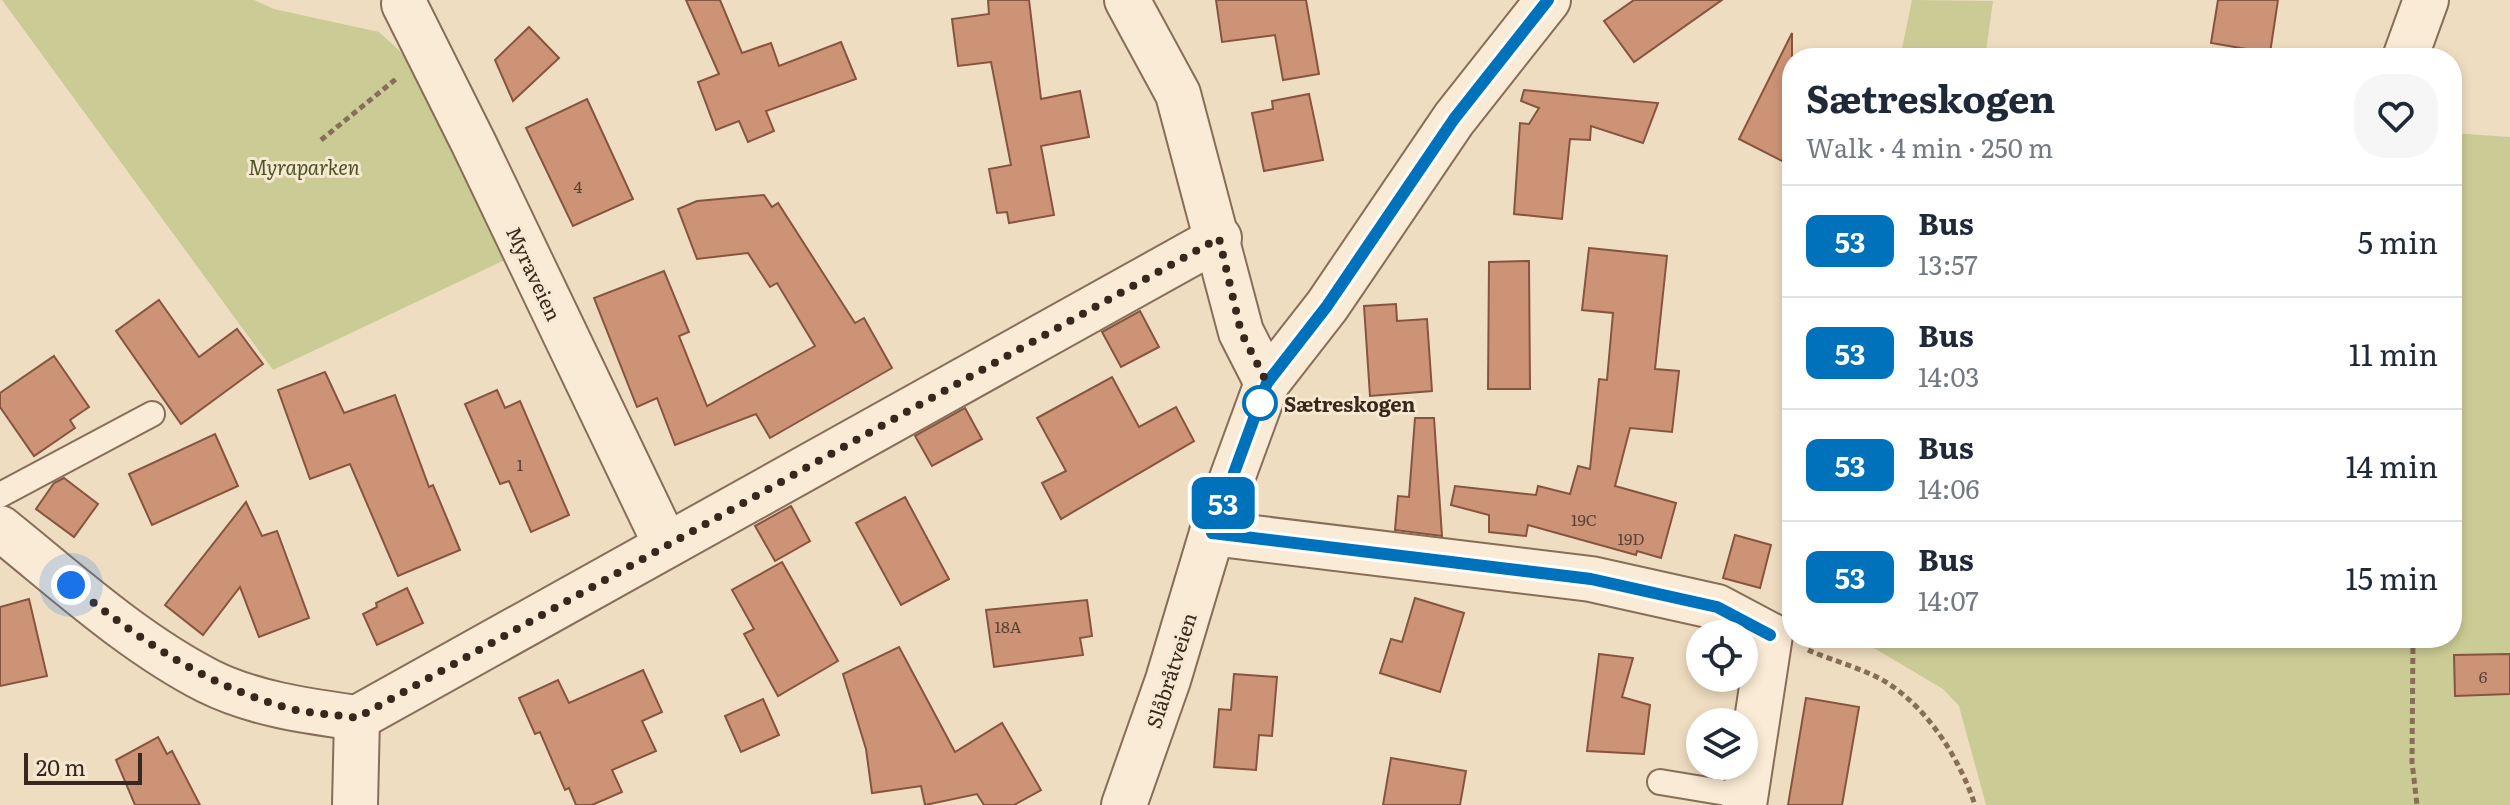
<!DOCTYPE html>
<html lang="en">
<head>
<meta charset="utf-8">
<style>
  :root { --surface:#fff; --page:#f6f6f7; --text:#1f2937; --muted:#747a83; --line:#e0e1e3 }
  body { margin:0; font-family:Literata,serif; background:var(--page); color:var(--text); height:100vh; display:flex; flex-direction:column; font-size:30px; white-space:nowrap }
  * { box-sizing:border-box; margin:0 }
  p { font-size:26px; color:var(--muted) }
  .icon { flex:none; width:44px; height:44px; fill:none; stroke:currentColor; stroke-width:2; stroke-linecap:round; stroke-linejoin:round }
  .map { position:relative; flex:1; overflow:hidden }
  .sheet { position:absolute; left:1782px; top:48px; width:680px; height:600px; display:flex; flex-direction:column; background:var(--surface); border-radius:32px; box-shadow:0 4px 12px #0003 }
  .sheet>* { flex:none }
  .badge { padding:0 16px; border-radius:12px; font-size:28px; line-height:52px }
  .controls { position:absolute; left:1686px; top:620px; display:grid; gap:16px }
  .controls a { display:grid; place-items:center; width:72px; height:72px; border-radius:50%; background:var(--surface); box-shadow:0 4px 12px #0003; font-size:40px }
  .scale { position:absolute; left:24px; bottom:20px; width:118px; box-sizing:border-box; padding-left:8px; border:4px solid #37271d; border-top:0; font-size:22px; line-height:28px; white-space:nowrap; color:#37271d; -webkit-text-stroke:6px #f6e8d1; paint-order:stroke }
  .you { position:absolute; width:40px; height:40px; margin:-20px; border:6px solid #fff; border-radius:50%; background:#1a73e8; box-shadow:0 0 0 12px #1a73e833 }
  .map>.badge { position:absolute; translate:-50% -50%; box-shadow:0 0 0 4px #fff }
  .round { display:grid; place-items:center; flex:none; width:84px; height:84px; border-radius:32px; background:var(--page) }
  .head { display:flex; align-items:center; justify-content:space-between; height:136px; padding:0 24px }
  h1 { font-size:38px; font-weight:700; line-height:60px }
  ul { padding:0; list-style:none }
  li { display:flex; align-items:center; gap:24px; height:112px; padding:0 24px; border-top:2px solid var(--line) }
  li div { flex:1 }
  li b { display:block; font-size:30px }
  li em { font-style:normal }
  li .badge { min-width:88px; font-weight:700; text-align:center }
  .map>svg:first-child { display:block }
  .green { fill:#cbcc95 }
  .building { fill:#cd9377; stroke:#87543e; stroke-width:2 }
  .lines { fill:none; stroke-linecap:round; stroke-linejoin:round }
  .service-casing { stroke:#886d59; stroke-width:28 }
  .minor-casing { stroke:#886d59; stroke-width:48 }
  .path { stroke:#886d59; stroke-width:5; stroke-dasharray:6 4; stroke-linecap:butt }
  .service { stroke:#f9ebd5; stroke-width:24 }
  .minor { stroke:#f9ebd5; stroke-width:44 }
  .line-casing { stroke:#fff; stroke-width:18 }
  .line { stroke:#0072bc; stroke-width:12 }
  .walk { stroke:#37271d; stroke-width:8; stroke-dasharray:0 14.4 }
  .stop-dot { fill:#fff; stroke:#0072bc; stroke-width:4 }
  .labels { text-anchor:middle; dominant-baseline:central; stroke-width:6; stroke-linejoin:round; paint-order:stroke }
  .number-label { font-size:16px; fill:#5c4234 }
  .park-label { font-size:20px; font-style:italic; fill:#4c5424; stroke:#f6e8d1 }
  .street-label { font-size:20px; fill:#37271d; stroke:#f6e8d1 }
  .stop-label { font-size:20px; font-weight:bold; fill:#37271d; stroke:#f6e8d1; text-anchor:start }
</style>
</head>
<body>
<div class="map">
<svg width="2510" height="805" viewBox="0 0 2510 805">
  <rect width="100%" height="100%" fill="#eeddc1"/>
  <g class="green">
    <polygon points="2,0 254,0 274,9 379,32 398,49 421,78 515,255 273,370"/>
    <polygon points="1912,0 1993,1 1985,58 1900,58"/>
    <polygon points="2452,133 2510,137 2510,805 1986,805 1959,706 1943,689 1857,638 2452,638"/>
  </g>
  <g class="building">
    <polygon points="686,0 720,0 742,53 771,43 779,66 841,42 856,79 766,111 774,131 748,142 739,121 716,130 698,82 719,74"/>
    <polygon points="988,0 1029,0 1041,99 1080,91 1089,137 1041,146 1054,215 1009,223 1007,212 997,213 989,169 1011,165 991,62 958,66 952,19 989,14"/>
    <polygon points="1216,0 1306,0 1319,74 1283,80 1275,35 1222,42"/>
    <polygon points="1634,0 1722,0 1634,62 1604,21"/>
    <polygon points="2218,0 2278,0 2270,53 2211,43"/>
    <polygon points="529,27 559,58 513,101 495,60"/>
    <polygon points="1792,33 1792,166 1739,139"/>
    <polygon points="1524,90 1594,97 1658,103 1643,143 1591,126 1590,140 1570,139 1562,219 1514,214 1520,123 1529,124 1539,108 1521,101"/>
    <polygon points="1309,94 1323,160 1264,171 1252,113 1273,109 1272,101"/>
    <polygon points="587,99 633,199 573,226 526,128"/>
    <polygon points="764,195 772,207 778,203 855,323 864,318 892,368 770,438 756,414 675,445 657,398 637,407 594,298 664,271 689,332 679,336 707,406 815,346 777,283 770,287 748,253 697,259 678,209 697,201"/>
    <polygon points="1589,248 1667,256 1655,369 1679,371 1672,432 1630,428 1615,486 1676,503 1661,558 1637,551 1636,555 1528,525 1526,536 1489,532 1489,515 1451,505 1455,486 1536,495 1538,486 1570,494 1578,466 1590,469 1599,379 1607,380 1613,313 1582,310"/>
    <polygon points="1529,261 1530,389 1488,389 1489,262"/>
    <polygon points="159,300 199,357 237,329 263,364 181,424 116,331"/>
    <polygon points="1396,304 1397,321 1427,319 1432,391 1370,396 1364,306"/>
    <polygon points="1140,311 1159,347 1121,367 1102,332"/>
    <polygon points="54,356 89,407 70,420 75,428 34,456 0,407 0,393"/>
    <polygon points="325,372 344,413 395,395 429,487 433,485 460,550 398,576 350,464 310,479 278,390"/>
    <polygon points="1112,377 1139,427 1176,407 1194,441 1061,519 1042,483 1066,471 1037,418"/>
    <polygon points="497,390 505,408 520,401 569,515 531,532 509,481 500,484 465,404"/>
    <polygon points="965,408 982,439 932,466 915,436"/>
    <polygon points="1415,418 1434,418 1442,536 1395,530 1398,496 1409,497"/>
    <polygon points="215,434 238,486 152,525 129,474"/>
    <polygon points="64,478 98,504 74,537 36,509 54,483"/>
    <polygon points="905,497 949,579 901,605 856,523"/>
    <polygon points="246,502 262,536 277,531 309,618 259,637 240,587 203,635 165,605"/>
    <polygon points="791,506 810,541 775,561 755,526"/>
    <polygon points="1735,535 1771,545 1760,588 1723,578"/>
    <polygon points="782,562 838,661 778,696 744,634 754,629 732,590"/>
    <polygon points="407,588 423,623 377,645 363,614 377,607 376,603"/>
    <polygon points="1415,598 1464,613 1440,692 1380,673 1391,639 1402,642"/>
    <polygon points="29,599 47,676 0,686 0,607"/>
    <polygon points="1087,600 1092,636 1080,638 1083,655 994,667 986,610"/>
    <polygon points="899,647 955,752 1002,723 1041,790 1014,805 984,805 977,794 925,805 921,786 872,793 866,749 843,674"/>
    <polygon points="1599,654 1633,658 1622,697 1650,705 1644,754 1587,751"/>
    <polygon points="2510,654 2510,694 2455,696 2454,655"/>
    <polygon points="643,670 662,712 642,721 656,751 612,770 622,792 592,805 576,805 569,788 565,790 540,732 535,734 519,698 558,680 569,703"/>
    <polygon points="1234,674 1277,677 1272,736 1259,735 1256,770 1214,767 1219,709 1231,710"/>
    <polygon points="1806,698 1859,707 1842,805 1788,805"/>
    <polygon points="763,699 779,735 741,752 725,716"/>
    <polygon points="158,737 167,754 172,751 200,805 135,805 116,760"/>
    <polygon points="1391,758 1466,771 1460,805 1383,805"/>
  </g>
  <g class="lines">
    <g class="service-casing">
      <g id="service">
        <polyline points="0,495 152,414"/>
        <polyline points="1660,782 1745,796"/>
      </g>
    </g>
    <g class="minor-casing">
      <g id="minor">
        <polyline points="1127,0 1178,94 1241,332 1267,383"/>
        <polyline points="404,4 474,144 665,543"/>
        <polyline points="2405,58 2426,0"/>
        <path d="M0,528C66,581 132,642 208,681C254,704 307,711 357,718L1219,238"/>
        <polyline points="1212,533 1591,579 1717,607 1770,635 1744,805"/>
        <polyline points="355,805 357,718"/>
        <polyline points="1124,805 1168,680 1212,533 1267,383 1327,306 1454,119 1548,0"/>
      </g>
    </g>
    <g class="path">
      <polyline points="321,140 396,79"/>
      <polyline points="2413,638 2412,762 2417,805"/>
      <path d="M1808,650C1833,661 1866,669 1889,684C1930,711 1960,760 1975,805"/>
    </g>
    <use href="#service" class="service"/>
    <use href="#minor" class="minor"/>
  </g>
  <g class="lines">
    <g class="line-casing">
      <polyline id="line" points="1548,0 1454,119 1327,306 1267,383 1212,533 1591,579 1717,607 1770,635"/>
    </g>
    <use href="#line" class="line"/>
    <path class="walk" d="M71,585C136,637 203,684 284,707C307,714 333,714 357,718L1219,238L1241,332L1267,383L1256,413L1260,403"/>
  </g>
  <circle class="stop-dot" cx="1260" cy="403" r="16"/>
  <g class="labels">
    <g class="number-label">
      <text x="578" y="186">4</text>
      <text x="520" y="464">1</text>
      <text x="1584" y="519">19C</text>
      <text x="1631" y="538">19D</text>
      <text x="1008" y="626">18A</text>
      <text x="2483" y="676">6</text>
    </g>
    <g class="park-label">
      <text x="304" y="166">Myraparken</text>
    </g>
    <g class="street-label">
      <text transform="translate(535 273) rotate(65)">Myraveien</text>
      <text transform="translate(1170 670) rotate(-72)">Slåbråtveien</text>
    </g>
    <g class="stop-label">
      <text x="1284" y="403">Sætreskogen</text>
    </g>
  </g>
</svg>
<div class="controls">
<a><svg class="icon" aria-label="locate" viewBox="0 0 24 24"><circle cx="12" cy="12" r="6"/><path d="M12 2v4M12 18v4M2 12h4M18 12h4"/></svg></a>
<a><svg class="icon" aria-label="layers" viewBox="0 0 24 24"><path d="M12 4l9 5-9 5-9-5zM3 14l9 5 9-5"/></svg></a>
</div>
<div class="scale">20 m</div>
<div class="you" style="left:71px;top:585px"></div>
<b class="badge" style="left:1223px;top:503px;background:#0072bc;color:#fff">53</b>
<section class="sheet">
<div class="head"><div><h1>Sætreskogen</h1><p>Walk · 4 min · 250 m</p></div><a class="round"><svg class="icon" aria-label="heart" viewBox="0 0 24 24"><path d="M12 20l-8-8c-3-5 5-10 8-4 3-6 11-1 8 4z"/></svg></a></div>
<ul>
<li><span class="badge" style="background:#0072bc;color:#fff">53</span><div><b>Bus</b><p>13:57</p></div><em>5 min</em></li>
<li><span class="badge" style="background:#0072bc;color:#fff">53</span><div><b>Bus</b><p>14:03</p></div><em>11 min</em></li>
<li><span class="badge" style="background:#0072bc;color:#fff">53</span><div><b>Bus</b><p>14:06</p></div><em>14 min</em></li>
<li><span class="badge" style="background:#0072bc;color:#fff">53</span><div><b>Bus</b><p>14:07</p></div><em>15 min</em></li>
</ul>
</section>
</div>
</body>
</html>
